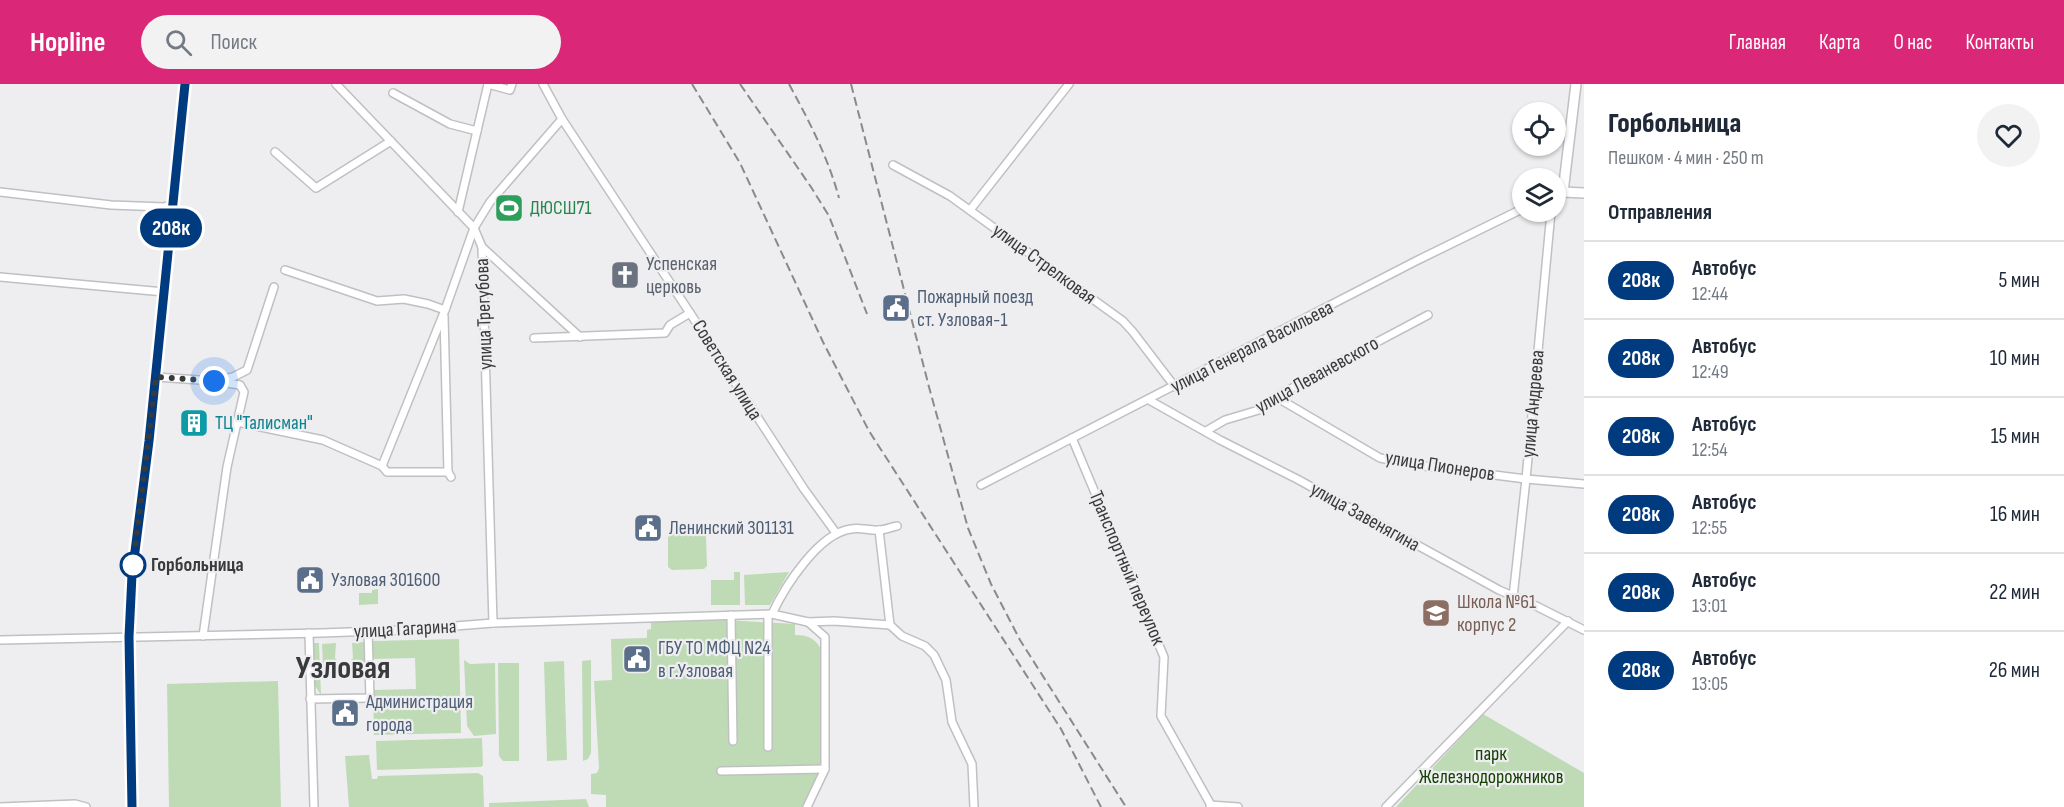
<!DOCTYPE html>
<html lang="ru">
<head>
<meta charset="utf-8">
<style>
  :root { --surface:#fff; --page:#f2f2f3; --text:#1f2937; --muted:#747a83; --line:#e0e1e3; --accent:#db2777 }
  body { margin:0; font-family:"Sofia Sans Condensed",sans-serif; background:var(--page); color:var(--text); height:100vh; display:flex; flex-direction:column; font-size:22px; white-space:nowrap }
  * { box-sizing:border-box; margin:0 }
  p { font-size:20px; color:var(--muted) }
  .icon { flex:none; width:33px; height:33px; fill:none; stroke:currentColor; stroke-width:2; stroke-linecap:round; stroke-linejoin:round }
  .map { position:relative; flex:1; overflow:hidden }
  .side { display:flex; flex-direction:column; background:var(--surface); width:480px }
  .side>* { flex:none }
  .badge { padding:0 12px; border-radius:20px; font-size:21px; line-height:39px }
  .buttons { position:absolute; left:1512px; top:18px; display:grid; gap:12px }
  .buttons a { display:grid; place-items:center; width:54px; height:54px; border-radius:50%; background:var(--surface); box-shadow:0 2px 4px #0004; font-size:30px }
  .you { position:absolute; width:30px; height:30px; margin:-15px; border:4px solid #fff; border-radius:50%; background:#1a73e8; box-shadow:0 0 0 9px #1a73e833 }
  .map>.badge { position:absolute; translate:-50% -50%; box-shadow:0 0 0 3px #fff }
  h2 { padding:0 24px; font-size:22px; line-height:54px }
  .round { display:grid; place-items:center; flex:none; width:63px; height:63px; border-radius:32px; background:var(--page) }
  .headline { display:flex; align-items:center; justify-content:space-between; height:102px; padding:0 24px }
  h1 { font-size:28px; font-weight:800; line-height:45px }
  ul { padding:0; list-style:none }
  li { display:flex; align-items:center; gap:18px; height:78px; padding:0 24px; border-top:2px solid var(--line) }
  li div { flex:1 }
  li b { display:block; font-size:22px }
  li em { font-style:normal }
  li .badge { min-width:66px; font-weight:700; text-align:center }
  header { display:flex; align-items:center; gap:36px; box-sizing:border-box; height:84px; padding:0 30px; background:var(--accent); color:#fff }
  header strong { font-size:28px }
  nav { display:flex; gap:33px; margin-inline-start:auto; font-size:21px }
  .search { width:420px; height:54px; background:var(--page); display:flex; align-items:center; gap:15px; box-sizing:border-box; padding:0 21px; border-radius:33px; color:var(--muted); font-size:22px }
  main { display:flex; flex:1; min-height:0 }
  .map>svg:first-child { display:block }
  .green { fill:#bedbb5 }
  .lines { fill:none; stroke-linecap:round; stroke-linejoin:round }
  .minor-casing { stroke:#c0c0c3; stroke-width:10 }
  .major-casing { stroke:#c0c0c3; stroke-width:12 }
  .minor { stroke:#fff; stroke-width:7 }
  .major { stroke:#fff; stroke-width:9 }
  .rail { stroke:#8a8a8c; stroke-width:2; stroke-dasharray:9 4.5; stroke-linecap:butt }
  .line-casing { stroke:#fff; stroke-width:14 }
  .line { stroke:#003b80; stroke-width:9 }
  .walk { stroke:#393a3b; stroke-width:6; stroke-dasharray:0 10.8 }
  .stop-dot { fill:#fff; stroke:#003b80; stroke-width:3 }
  .labels { text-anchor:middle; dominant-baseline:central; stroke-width:4.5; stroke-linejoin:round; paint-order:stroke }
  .leisure-label { font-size:20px; fill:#27864d; stroke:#eeeef1; text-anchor:start }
  .worship-label { font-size:20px; fill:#5b616d; stroke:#eeeef1; text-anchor:start }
  .street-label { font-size:20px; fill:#393a3b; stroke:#eeeef1 }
  .service-label { font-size:20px; fill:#4e5e75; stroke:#eeeef1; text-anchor:start }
  .culture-label { font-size:20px; fill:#0d838f; stroke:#eeeef1; text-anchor:start }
  .stop-label { font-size:20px; font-weight:bold; fill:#393a3b; stroke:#eeeef1; text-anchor:start }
  .education-label { font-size:20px; fill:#785e54; stroke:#eeeef1; text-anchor:start }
  .park-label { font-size:20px; fill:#154201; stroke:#eeeef1 }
  .town-label { font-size:32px; font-weight:bold; fill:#393a3b; stroke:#eeeef1 }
</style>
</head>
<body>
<header>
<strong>Hopline</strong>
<div class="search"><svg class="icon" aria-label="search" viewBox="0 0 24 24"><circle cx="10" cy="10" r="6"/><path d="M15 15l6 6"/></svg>Поиск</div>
<nav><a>Главная</a><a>Карта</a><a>О нас</a><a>Контакты</a></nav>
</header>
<main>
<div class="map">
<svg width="1584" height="723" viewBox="0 0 1584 723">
  <rect width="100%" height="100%" fill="#eeeef1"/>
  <g class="green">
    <polygon points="672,450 702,450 706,452 707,482 704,485 672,486 668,483 668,453"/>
    <polygon points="734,488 740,488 740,521 711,521 711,496 734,496"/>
    <polygon points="789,488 770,521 745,521 744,491"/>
    <polygon points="378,505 378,520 359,521 359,509 372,509 372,506"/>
    <path d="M727,536L795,540V551C809,551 817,555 822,568V680L813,704L802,723H606V711L591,710V690L597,689L599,684L594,597L612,596L611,555L647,554V546L651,545V538Z"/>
    <polygon points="459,555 461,649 374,651 373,606 416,605 415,574 372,575 372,557"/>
    <polygon points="364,558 364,581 357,581 356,576 351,576 353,574 352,559"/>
    <polygon points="313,559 319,559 321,611 315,602"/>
    <polygon points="336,559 335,574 337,576 331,577 331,582 323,582 322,560"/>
    <polygon points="464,576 470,580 495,579 496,650 474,652 467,642"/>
    <polygon points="591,576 591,669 588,675 583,677 582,577"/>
    <polygon points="564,577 567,676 547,677 544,578"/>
    <polygon points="498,579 519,579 519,677 503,677 499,672"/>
    <polygon points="278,597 281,723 169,723 167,600"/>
    <polygon points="1483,630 1584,689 1584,723 1396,723"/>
    <polygon points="482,654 483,681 481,683 377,686 376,657"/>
    <polygon points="369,671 372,695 377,695 378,692 478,689 483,692 484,723 349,723 345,672"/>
    <polygon points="586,715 589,723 489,723 489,719"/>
  </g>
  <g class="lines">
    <g class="minor-casing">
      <g id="minor">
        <polyline points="336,0 474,144 482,163 493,539"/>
        <polyline points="488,0 510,6 512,0"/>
        <polyline points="543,0 562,35 690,229 804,405 836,449"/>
        <polyline points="393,9 450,40 477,47"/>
        <polyline points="275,68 316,104 391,57"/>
        <polyline points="893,81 950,112 1123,237 1133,248 1175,303"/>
        <polyline points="0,108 111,121 164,123 173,120"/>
        <polyline points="970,126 1069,0"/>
        <polyline points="458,128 488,0"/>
        <polyline points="482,163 580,253"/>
        <polyline points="285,186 377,217 404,215 428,220 445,226"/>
        <polyline points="0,193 164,208"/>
        <polyline points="444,232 448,388"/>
        <polyline points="534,254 665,249 670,241 690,229"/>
        <polyline points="156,293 214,297 233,293 247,286 274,203"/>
        <polyline points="1276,313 1380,374 1416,381 1526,395 1584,400"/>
        <polyline points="1149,316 1220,356 1297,395 1499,506 1536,522 1584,546"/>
        <polyline points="237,338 323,356 382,382"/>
        <polyline points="1206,347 1225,336 1262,325 1276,313 1330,283 1428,231"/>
        <polyline points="1072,354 1164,573 1161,632 1212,723"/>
        <polyline points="451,393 448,388 387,388 382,382 445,226 474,144 490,118 562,35"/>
        <polyline points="981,401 1416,177 1522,125"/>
        <polyline points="879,446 890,541 902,552 925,562 934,571 946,596 952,638 972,680 974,723"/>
        <polyline points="1513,513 1526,395 1551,128"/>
        <path d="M772,530C785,502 819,449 851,445C860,443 870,447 879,446C885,446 891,443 897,442"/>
        <polyline points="731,531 733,657"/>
        <polyline points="768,531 768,663"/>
        <polyline points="309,549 314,723"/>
        <polyline points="203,552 227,383 244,308 240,301 214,297"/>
        <polyline points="0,556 321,549 405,546 493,539 772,530 808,538 834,537 890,541"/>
        <polyline points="310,615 370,614 368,547"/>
        <polyline points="721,687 825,685"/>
        <polyline points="1210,721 1238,723"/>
        <polyline points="0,723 75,720 86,723"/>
        <polyline points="807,723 825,685 825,553 808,538"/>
        <polyline points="1386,723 1568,537"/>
      </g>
    </g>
    <g class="major-casing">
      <g id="major">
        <polyline points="1563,108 1576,0"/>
        <polyline points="1556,109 1563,108 1584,109"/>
        <polyline points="132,723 129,553 132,491 149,357 185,0"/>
      </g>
    </g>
    <use href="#minor" class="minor"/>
    <use href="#major" class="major"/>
    <g class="rail">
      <polyline points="692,0 740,79 823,258 869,347 1061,645 1101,723"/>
      <polyline points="740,0 811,103 829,132 867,230"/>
      <path d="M789,0C809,37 828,73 839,114"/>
      <polyline points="851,0 929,303 968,444 991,500 1020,556 1126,723"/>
    </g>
  </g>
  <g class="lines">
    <g class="line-casing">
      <polyline id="line" points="132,723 129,553 132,491 149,357 185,0"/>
    </g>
    <use href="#line" class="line"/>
    <polyline class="walk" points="133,481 156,293 214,297"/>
  </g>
  <defs>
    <g id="stadium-square" transform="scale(1.5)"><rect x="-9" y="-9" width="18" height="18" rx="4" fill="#2e9e5b" stroke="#eeeef1"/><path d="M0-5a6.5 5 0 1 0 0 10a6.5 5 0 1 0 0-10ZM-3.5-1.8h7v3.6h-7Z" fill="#fff"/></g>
    <g id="church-square" transform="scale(1.5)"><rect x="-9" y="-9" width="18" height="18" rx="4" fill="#6b7280" stroke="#eeeef1"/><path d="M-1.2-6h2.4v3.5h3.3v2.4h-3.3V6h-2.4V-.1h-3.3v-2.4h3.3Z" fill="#fff"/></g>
    <g id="civic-square" transform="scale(1.5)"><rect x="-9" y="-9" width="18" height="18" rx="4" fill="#5c6f8a" stroke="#eeeef1"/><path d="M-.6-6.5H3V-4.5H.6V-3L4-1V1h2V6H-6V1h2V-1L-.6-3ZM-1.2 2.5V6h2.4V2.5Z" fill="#fff"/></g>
    <g id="building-square" transform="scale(1.5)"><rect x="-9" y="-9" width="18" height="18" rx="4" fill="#0f9aa8" stroke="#eeeef1"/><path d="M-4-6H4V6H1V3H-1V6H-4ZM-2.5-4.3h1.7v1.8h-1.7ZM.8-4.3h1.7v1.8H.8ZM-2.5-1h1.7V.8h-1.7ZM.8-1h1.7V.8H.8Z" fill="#fff"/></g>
    <g id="school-square" transform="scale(1.5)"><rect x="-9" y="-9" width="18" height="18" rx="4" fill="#8d6e63" stroke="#eeeef1"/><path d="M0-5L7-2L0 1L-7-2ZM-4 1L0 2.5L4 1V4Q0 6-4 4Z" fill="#fff"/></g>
  </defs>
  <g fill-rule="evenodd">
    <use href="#stadium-square" x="509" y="124"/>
    <use href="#church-square" x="625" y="191"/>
    <use href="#civic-square" x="896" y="224"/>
    <use href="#building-square" x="194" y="339"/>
    <use href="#civic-square" x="648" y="444"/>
    <use href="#civic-square" x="310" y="496"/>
    <use href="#school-square" x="1436" y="529"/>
    <use href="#civic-square" x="637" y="575"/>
    <use href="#civic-square" x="345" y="629"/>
  </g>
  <circle class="stop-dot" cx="133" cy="481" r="12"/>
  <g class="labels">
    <g class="leisure-label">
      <text x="530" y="124">ДЮСШ71</text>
    </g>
    <g class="worship-label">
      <text x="646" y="180">Успенская<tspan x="646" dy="23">церковь</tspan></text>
    </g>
    <g class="street-label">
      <text transform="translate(1044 180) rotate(36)">улица Стрелковая</text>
      <text transform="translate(484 230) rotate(-92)">улица Трегубова</text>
      <text transform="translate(1252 263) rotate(-27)">улица Генерала Васильева</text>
      <text transform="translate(727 286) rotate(58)">Советская улица</text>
      <text transform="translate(1317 291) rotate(-29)">улица Леваневского</text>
      <text transform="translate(1533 320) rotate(-85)">улица Андреева</text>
      <text transform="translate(1440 382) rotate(9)">улица Пионеров</text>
      <text transform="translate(1365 433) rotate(29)">улица Завенягина</text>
      <text transform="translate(1127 484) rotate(67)">Транспортный переулок</text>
      <text transform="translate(405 545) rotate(-3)">улица Гагарина</text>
    </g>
    <g class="service-label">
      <text x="917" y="213">Пожарный поезд<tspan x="917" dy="23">ст. Узловая-1</tspan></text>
      <text x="669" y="444">Ленинский 301131</text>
      <text x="331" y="496">Узловая 301600</text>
      <text x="658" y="564">ГБУ ТО МФЦ N24<tspan x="658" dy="23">в г.Узловая</tspan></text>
      <text x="366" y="618">Администрация<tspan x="366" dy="23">города</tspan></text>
    </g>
    <g class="culture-label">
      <text x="215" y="339">ТЦ "Талисман"</text>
    </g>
    <g class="stop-label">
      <text x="151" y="481">Горбольница</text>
    </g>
    <g class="education-label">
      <text x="1457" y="518">Школа №61<tspan x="1457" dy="23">корпус 2</tspan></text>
    </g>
    <g class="park-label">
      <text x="1491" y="670">парк<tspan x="1491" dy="23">Железнодорожников</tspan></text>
    </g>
    <g class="town-label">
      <text x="343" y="584">Узловая</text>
    </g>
  </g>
</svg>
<div class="buttons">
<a><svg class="icon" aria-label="locate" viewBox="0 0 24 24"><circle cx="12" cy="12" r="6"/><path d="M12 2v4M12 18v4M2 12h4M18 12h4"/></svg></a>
<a><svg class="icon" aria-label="layers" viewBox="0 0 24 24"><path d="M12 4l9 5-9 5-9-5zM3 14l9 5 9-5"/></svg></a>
</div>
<div class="you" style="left:214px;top:297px"></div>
<b class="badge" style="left:171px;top:144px;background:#003b80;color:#fff">208к</b>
</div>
<section class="side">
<div class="headline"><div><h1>Горбольница</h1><p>Пешком · 4 мин · 250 m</p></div><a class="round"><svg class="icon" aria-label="heart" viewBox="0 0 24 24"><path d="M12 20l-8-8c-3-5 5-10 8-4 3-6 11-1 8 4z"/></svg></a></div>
<h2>Отправления</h2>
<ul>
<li><span class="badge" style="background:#003b80;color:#fff">208к</span><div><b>Автобус</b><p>12:44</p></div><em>5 мин</em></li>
<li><span class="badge" style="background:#003b80;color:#fff">208к</span><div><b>Автобус</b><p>12:49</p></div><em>10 мин</em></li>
<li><span class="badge" style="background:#003b80;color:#fff">208к</span><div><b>Автобус</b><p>12:54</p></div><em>15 мин</em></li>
<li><span class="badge" style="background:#003b80;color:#fff">208к</span><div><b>Автобус</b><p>12:55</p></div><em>16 мин</em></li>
<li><span class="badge" style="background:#003b80;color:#fff">208к</span><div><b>Автобус</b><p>13:01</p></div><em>22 мин</em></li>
<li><span class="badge" style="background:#003b80;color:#fff">208к</span><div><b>Автобус</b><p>13:05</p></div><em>26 мин</em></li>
</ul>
</section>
</main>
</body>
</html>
